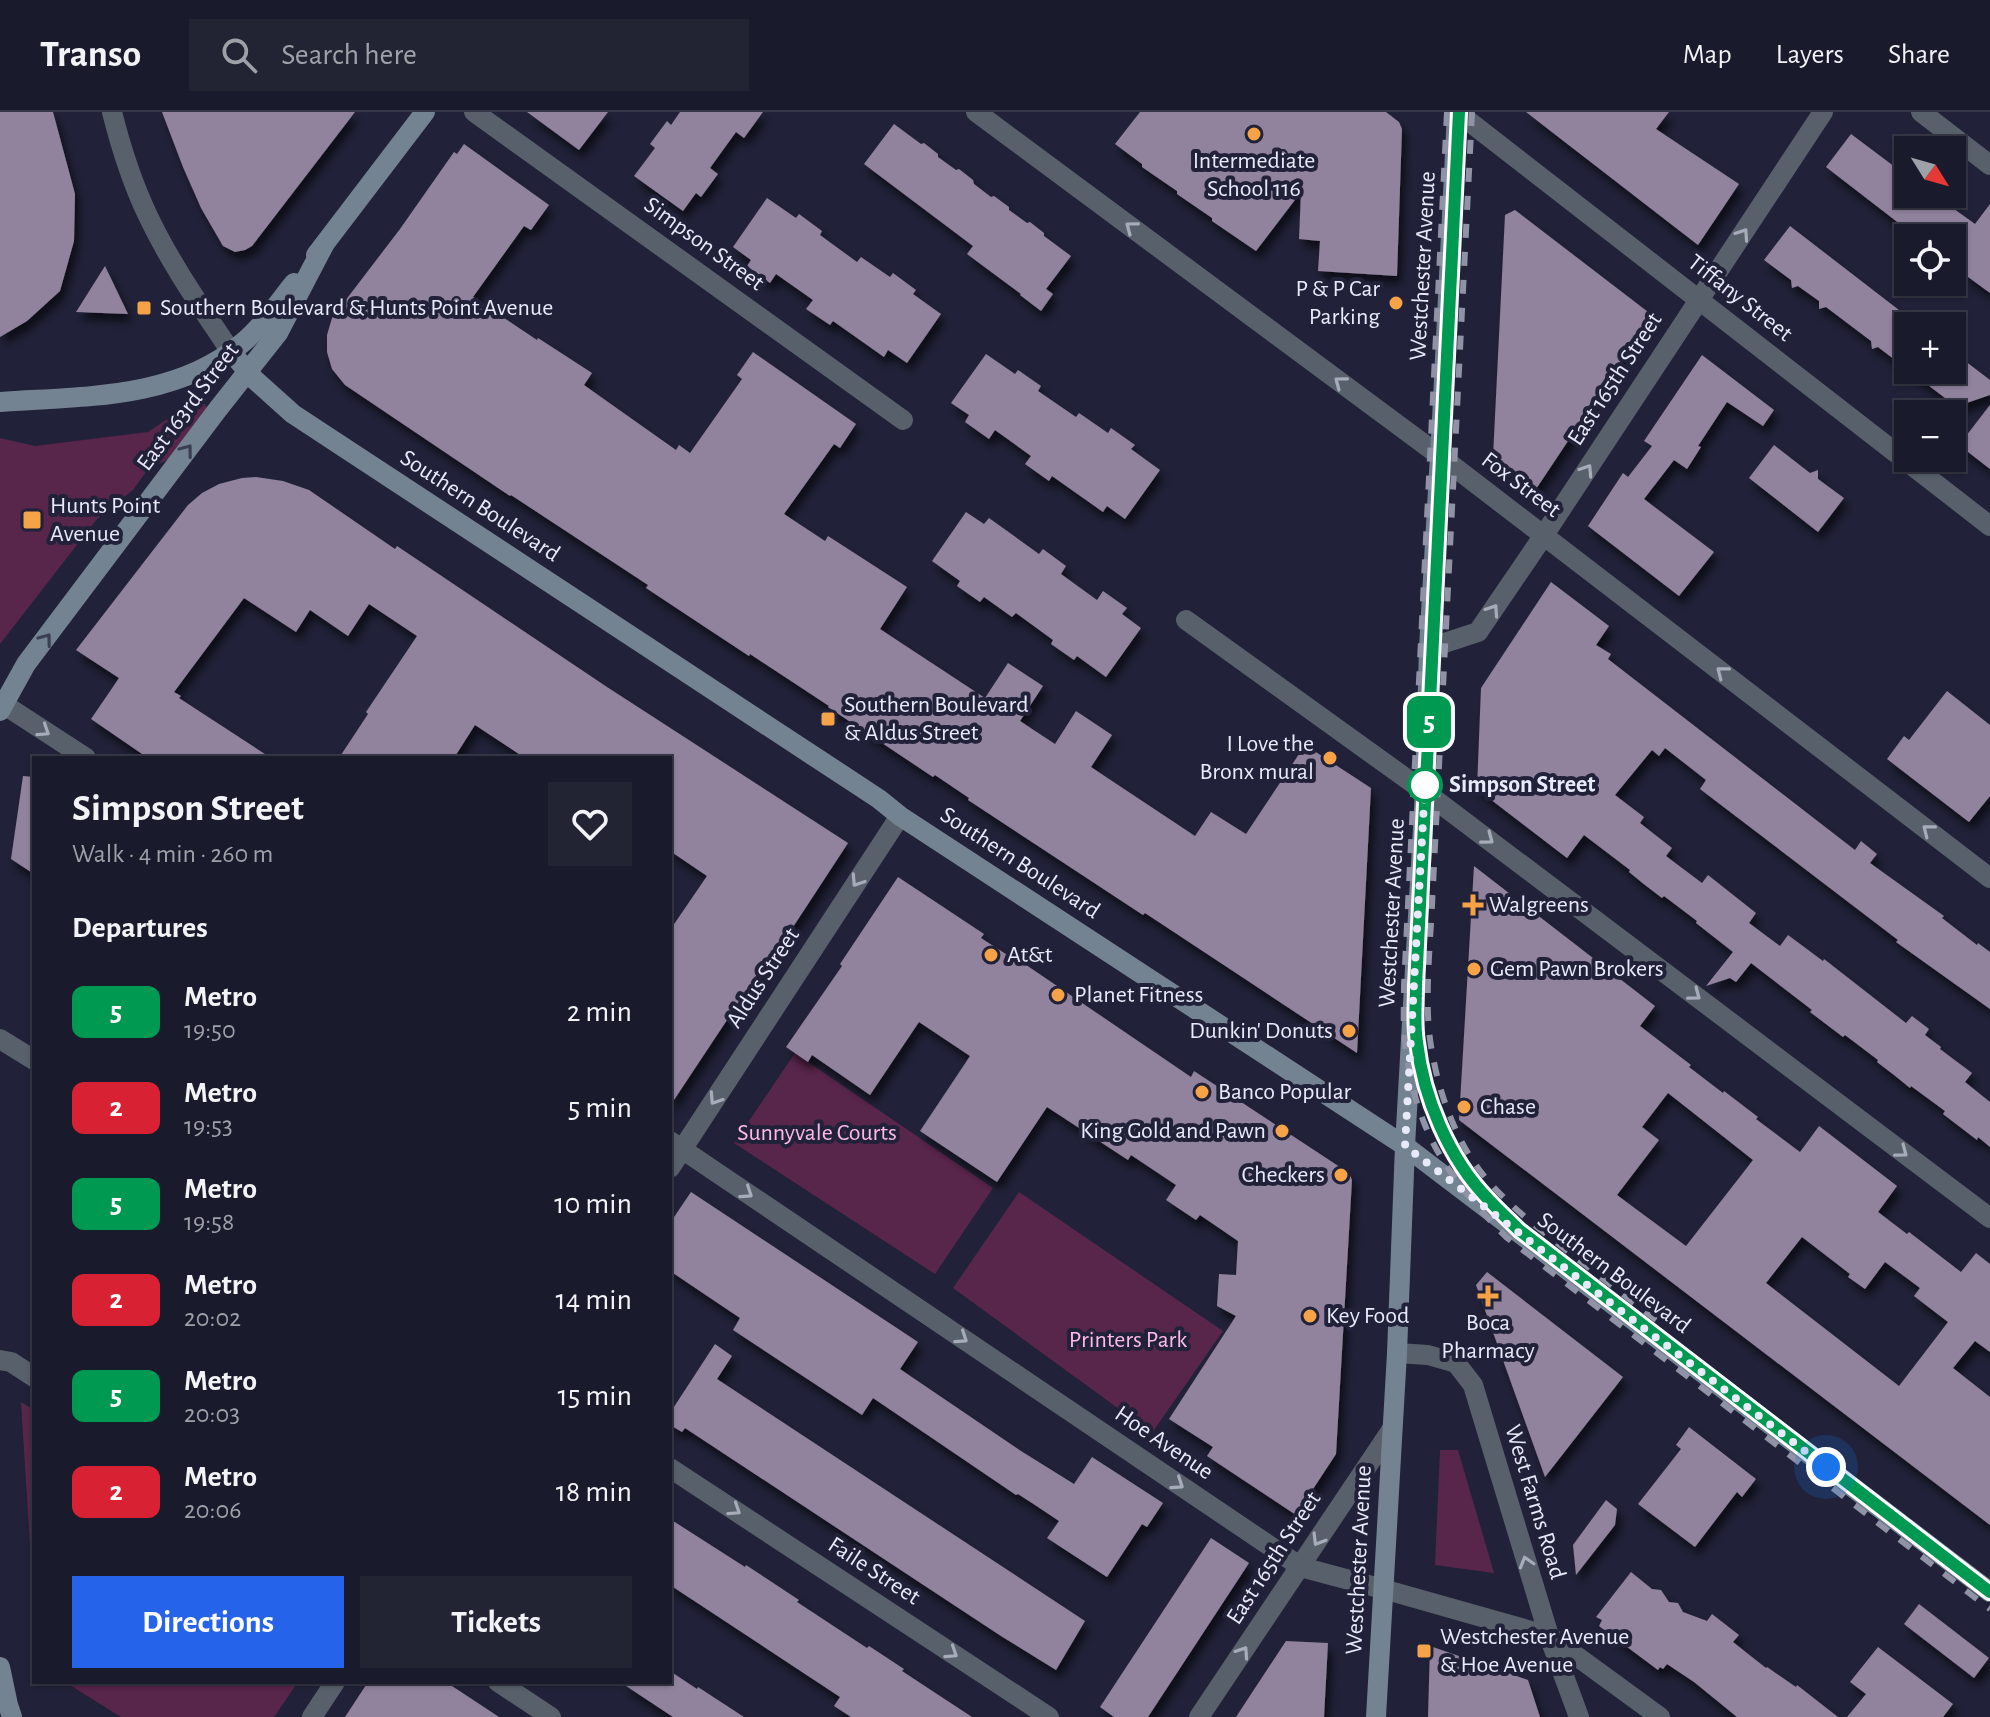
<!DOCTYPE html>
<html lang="en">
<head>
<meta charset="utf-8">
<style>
  :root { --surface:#191a2b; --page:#222333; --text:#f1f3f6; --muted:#9fa1a9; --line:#373847; --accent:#2563eb }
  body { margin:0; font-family:"Alegreya Sans",sans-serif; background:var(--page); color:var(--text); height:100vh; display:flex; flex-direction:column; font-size:30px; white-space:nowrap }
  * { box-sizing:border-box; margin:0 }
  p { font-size:26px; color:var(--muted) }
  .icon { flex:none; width:44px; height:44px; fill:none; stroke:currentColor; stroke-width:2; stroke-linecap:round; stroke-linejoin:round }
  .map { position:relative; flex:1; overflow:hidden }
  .panel { position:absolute; left:32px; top:644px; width:640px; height:928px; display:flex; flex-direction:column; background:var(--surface); border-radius:0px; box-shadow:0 2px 6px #0004,0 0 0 2px var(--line) }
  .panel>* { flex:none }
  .badge { padding:0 16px; border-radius:12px; font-size:28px; line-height:52px }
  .needle { width:52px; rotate:127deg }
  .fabs { position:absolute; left:1894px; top:24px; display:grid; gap:16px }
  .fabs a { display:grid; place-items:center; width:72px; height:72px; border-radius:0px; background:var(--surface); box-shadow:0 2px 6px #0004,0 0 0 2px var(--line); font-size:40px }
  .you { position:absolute; width:40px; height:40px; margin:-20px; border:6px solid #fff; border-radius:50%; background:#1a73e8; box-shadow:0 0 0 12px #1a73e833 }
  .map>.badge { position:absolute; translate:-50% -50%; box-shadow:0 0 0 4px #fff }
  h2 { padding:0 40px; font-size:30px; line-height:72px }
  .round { display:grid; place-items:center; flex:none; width:84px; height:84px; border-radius:0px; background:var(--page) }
  .summary { display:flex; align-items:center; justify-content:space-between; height:136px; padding:0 40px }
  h1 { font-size:38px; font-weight:700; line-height:60px }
  .primary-button { display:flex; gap:16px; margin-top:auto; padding:16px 40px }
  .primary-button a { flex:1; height:92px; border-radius:0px; background:var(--accent); color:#fff; font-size:32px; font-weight:700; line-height:92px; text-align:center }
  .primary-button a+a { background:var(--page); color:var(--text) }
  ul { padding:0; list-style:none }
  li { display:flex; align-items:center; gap:24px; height:96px; padding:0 40px }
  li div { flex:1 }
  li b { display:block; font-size:30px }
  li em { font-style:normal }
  li .badge { min-width:88px; font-weight:700; text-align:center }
  header { display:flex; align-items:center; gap:48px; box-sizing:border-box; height:112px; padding:0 40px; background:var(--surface); border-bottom:2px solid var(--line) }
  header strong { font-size:38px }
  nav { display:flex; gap:44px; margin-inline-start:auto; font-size:28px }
  .search { width:560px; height:72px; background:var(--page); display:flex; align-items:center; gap:20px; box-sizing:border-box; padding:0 28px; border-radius:0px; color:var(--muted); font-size:30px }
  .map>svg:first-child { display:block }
  .green { fill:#58254b }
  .building { fill:#91829e; fill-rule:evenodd; filter:url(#shadow) }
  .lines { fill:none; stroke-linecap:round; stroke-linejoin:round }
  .minor { stroke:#58616b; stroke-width:20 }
  .tertiary { stroke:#58616b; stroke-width:20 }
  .secondary { stroke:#748392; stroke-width:20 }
  .rail { stroke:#9092a5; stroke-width:6; stroke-dasharray:14 14; stroke-linecap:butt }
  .oneway { stroke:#a7acba }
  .oneway2 { stroke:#3a3f54 }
  .line-casing { stroke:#fff; stroke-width:18 }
  .line { stroke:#009952; stroke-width:12 }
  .walk { stroke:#e8eafa; stroke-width:8; stroke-dasharray:0 14.4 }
  .poi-dot { fill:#f6a247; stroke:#212239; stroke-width:3 }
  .stop-dot { fill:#fff; stroke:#009952; stroke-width:4 }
  .labels { text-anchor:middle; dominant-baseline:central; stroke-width:8; stroke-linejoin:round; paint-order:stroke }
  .poi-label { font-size:24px; fill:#e8eafa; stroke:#212239; text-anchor:start }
  .street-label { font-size:24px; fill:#e8eafa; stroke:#212239 }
  .stop-label { font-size:24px; font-weight:bold; fill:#e8eafa; stroke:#212239; text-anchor:start }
  .park-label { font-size:24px; fill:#feb9e9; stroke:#212239 }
</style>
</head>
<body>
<header>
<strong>Transo</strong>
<div class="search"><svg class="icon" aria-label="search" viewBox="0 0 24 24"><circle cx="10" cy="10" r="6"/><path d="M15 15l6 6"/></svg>Search here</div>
<nav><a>Map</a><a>Layers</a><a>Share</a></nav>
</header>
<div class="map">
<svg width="1990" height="1605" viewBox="0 0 1990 1605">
  <defs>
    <filter id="shadow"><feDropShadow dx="4.5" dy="8" stdDeviation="4" flood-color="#0009"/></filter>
  </defs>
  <rect width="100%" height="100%" fill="#212239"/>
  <g class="green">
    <polygon points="200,285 208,297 176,344 148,357 133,378 97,407 0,532 0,326 35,334 148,320"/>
    <polygon points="795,941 993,1076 935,1162 734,1031"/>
    <polygon points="1019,1080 1223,1219 1152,1321 953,1176"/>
    <polygon points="21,1290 34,1298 34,1496"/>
    <polygon points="1440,1338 1458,1338 1494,1461 1435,1453"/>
    <polygon points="65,1570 298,1570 274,1605 121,1605"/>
  </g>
  <g class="building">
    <polygon points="0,0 53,0 75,82 74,129 60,179 27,209 0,225"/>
    <polygon points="162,0 355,0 252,134 245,138 235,140 223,134 201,96 183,55"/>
    <polygon points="527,0 608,0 579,38"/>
    <polygon points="680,0 763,0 744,26 736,20 710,56 718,62 701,85 696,81 683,99 634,64 655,36 650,32 667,9 671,13"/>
    <polygon points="1140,0 1386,0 1399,10 1402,17 1397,164 1318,159 1320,129 1299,127 1301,80 1256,139 1212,109 1212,106 1177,82 1177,79 1142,55 1142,52 1115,32"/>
    <polygon points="1526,0 1669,0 1656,17 1739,72 1698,133"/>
    <polygon points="894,12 921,32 924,31 938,42 938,45 956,58 959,57 973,68 974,72 991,85 994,84 1009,95 1009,98 1027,111 1030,110 1044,121 1044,124 1071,144 1046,177 1053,182 1041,199 1020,183 1021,182 967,142 973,134 864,52"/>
    <polygon points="1851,22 1895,55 1903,53 1903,62 1908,65 1908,82 1929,82 1947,95 1950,94 1975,112 1990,92 1990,181 1964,162 1967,157 1952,146 1952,126 1918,126 1826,55"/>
    <polygon points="464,32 549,93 531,118 524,114 473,185 537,228 538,226 592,261 584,273 676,338 679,333 690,341 742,267 737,263 753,240 856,312 840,336 834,332 784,402 825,429 828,424 907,475 880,517 985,586 1008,551 1043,574 1020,609 1055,632 1076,599 1112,623 1091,655 1195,724 1211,700 1246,722 1305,633 1371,676 1357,941 1145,801 1143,803 968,688 969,686 935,663 933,665 828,595 829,594 750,542 749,544 705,515 646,476 648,473 511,383 510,384 345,273 332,257 327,240 327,223 332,206 400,117 454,40 457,42"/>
    <polygon points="767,86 796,106 799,102 822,119 820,123 857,150 861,145 890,165 893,161 916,178 913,182 941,202 907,251 888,238 884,245 833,209 830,213 806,197 813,188 776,162 770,171 747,154 751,148 733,135"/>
    <polygon points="1515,98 1652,203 1536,377 1493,345 1505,103"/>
    <polygon points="1790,114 1908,205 1908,258 1878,235 1872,237 1871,229 1826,195 1819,197 1819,189 1798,174 1792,176 1791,168 1764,148"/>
    <polygon points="105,154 128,202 76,200"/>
    <polygon points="1952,239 1990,268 1990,283 1949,297 1949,289 1908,258 1952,258"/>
    <polygon points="986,242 1015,262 1018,258 1041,274 1038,279 1076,305 1079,301 1108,321 1111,316 1135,333 1131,337 1160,358 1125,407 1107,394 1103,400 1052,364 1049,369 1025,352 1031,344 995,318 989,327 965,310 969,303 951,291"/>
    <polygon points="1702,243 1774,298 1763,314 1727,290 1698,334 1701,335 1687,357 1674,348 1644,387 1714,440 1679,484 1588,414 1623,361 1628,365 1652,334 1644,329"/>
    <polygon points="1990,293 1990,357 1959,333"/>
    <polygon points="1774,333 1810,361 1818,358 1818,367 1844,386 1818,420 1749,366"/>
    <polygon points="256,365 283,369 309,378 395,437 397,434 607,575 848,731 793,815 790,813 670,994 670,818 707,764 670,739 670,646 525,646 475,613 454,646 339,646 368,602 366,600 417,524 369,492 348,524 310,498 296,520 244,486 174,580 181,584 179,586 271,646 148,646 91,607 119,566 76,538 188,393 202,381 219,372 242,366"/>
    <polygon points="966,400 984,412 989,406 1039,442 1043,437 1066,454 1061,462 1097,488 1103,479 1127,496 1122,502 1141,516 1106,565 1077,544 1074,548 1051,532 1053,528 1016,501 1012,505 984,485 980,490 957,474 960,469 932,449"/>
    <polygon points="1551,470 1609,514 1596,533 1611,542 1608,547 1855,738 1861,729 1877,742 1870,751 1944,804 1942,806 1977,833 1978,831 1990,840 1990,897 1896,830 1898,828 1700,677 1706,668 1665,636 1659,644 1652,638 1615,683 1644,705 1640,711 1672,736 1666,744 1702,771 1708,763 1756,801 1749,811 1780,834 1788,823 1823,849 1824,847 1906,911 1912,904 1929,917 1925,923 1941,935 1940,937 1972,961 1965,970 1990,990 1990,1035 1978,1025 1977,1028 1943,1002 1945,999 1911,974 1910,976 1894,963 1877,950 1878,948 1845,923 1843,925 1810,900 1812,898 1751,851 1736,870 1730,866 1706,874 1733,840 1696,811 1697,809 1664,784 1662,786 1645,773 1629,760 1630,758 1584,723 1567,746 1477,677 1481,576"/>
    <polygon points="1947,579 1990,613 1990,684 1969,710 1887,647 1904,624 1909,628"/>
    <polygon points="23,664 34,665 34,762 11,747"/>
    <path d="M1474,754L1655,894L1640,914L1691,953L1689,955L1723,981L1724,979L1758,1005L1756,1007L1800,1040L1819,1014L1897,1074L1878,1100L1907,1122L1909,1120L1961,1160L1976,1141L1990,1152V1240L1975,1229L1953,1256L1990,1285V1413L1459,1008ZM1668,981L1753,1048L1686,1134L1617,1083L1659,1028L1642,1015ZM1802,1125L1850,1162L1848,1165L1865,1177L1885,1150L1920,1176L1914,1184L1948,1210L1899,1274L1766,1171Z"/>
    <polygon points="898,765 984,822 981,826 1012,846 1013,844 1191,965 1194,959 1349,1061 1352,1068 1336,1342 1296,1403 1207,1344 1213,1335 1169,1307 1236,1204 1217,1194 1219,1162 1236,1163 1238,1129 1200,1103 1196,1108 1166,1088 1176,1073 1131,1043 1128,1048 1047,995 997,1070 920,1019 970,944 919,910 870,983 812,943 808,950 786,935 842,854 840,852"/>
    <polygon points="691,1080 918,1230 900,1257 1021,1339 1074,1372 1092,1345 1163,1391 1147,1415 1142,1412 1107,1465 1047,1426 1059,1409 1035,1393 1018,1382 1016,1383 873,1286 862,1303 733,1218 740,1206 670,1159 670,1111"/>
    <polygon points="1487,1160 1623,1265 1545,1365 1476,1173"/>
    <polygon points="715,1232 732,1244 717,1267 1085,1509 1056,1558 1001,1524 685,1316 682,1320 670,1313 670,1301"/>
    <polygon points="1689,1315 1756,1367 1742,1385 1737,1380 1695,1435 1638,1392 1681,1337 1676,1333"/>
    <polygon points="1606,1388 1617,1397 1615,1413 1576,1463 1573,1433"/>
    <polygon points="670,1407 745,1455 746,1453 799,1488 797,1490 867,1536 869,1534 904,1557 902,1559 972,1605 851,1605 834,1594 840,1585 670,1473"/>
    <polygon points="1211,1426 1249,1451 1148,1605 1114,1605 1100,1595"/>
    <polygon points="1631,1460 1652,1477 1661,1478 1669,1490 1678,1491 1683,1500 1707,1509 1712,1502 1739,1523 1733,1530 1766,1556 1767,1555 1796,1575 1797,1573 1838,1605 1737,1605 1694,1570 1667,1552 1663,1557 1660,1555 1658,1558 1599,1514 1602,1508 1596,1505"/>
    <polygon points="1919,1492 1989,1546 1974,1566 1904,1512"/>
    <polygon points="1286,1529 1328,1531 1324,1605 1236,1605"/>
    <polygon points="1430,1534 1528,1568 1540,1605 1428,1605"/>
    <polygon points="1878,1535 1953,1592 1943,1605 1847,1605 1866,1582 1850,1570"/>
    <polygon points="670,1559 697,1577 698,1575 744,1605 673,1605 620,1570 670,1570"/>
    <polygon points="368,1570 446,1570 499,1605 345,1605"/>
  </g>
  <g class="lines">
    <g class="minor">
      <polyline points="474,0 903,308"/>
      <polyline points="976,0 1440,344 1990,766"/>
      <polyline points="1457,0 1990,414"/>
      <polyline points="1921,0 1990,53"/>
      <polyline points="1186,508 1425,680 1990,1106"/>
      <polyline points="1429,536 1478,520 1544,423 1823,0"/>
      <polyline points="3,592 86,646"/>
      <polyline points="0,927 34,948"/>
      <polyline points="670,1029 1301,1455 1383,1477"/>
      <polyline points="670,1056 900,704"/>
      <polyline points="1397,1241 1428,1243 1456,1251 1473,1273 1549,1524 1660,1605"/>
      <polyline points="0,1248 11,1250 34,1265"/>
      <polyline points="670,1356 1049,1605"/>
      <polyline points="498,1570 551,1605"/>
      <polyline points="312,1605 335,1570"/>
      <polyline points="1199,1605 1392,1317"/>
    </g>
    <g class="tertiary">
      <path d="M112,0C121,36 133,73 149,106C172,154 202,196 231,240"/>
      <polyline points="1383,1477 1549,1524 1579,1605"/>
    </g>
    <g class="secondary">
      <polyline points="316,143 425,0"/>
      <polyline points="231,240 255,268 293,302 879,687 900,704 1405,1034 1990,1480"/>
      <path d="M0,290C82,284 174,288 241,232C262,215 277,192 294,171"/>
      <polyline points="0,599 26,552 218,297 278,221 324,133"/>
      <polyline points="0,1555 8,1593 12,1605"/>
      <polyline points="1376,1605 1397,1241 1405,1034 1425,680 1429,536 1442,308 1457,0"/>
    </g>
    <g class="rail">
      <path d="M1447,0L1404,874C1404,893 1403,912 1405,931C1415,1018 1446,1064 1506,1125L1990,1497"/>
      <path d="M1472,0L1432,793C1430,836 1424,892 1431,934C1437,972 1449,1009 1469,1043C1494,1083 1533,1112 1570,1141C1602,1166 1634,1191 1667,1216"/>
      <polyline points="1436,455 1459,0"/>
      <path d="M1416,903C1417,971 1441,1031 1484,1083C1494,1096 1507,1107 1519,1118L1990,1480"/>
    </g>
  </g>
  <defs><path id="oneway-chevron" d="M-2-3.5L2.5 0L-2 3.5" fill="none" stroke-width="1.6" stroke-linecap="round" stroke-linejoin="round" transform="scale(2)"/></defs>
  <g class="oneway">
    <use href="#oneway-chevron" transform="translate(1131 115) rotate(-143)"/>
    <use href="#oneway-chevron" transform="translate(1743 122) rotate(-56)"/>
    <use href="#oneway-chevron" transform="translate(1340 270) rotate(-143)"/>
    <use href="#oneway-chevron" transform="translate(1587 358) rotate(-57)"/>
    <use href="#oneway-chevron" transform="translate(1493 498) rotate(-56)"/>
    <use href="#oneway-chevron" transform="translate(1722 560) rotate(-142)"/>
    <use href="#oneway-chevron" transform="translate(44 619) rotate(33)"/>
    <use href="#oneway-chevron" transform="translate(1928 718) rotate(-142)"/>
    <use href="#oneway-chevron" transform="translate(1488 727) rotate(37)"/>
    <use href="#oneway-chevron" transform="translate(857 769) rotate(123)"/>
    <use href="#oneway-chevron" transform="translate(1695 883) rotate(37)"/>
    <use href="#oneway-chevron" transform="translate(715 987) rotate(123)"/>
    <use href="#oneway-chevron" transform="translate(1902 1040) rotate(37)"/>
    <use href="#oneway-chevron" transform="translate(747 1081) rotate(34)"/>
    <use href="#oneway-chevron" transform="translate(962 1226) rotate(34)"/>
    <use href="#oneway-chevron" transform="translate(1178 1372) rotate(34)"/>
    <use href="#oneway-chevron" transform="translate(735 1398) rotate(33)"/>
    <use href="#oneway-chevron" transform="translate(1318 1428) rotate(121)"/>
    <use href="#oneway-chevron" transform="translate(1526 1450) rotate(-107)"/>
    <use href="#oneway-chevron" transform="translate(1243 1540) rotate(-56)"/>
    <use href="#oneway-chevron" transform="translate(952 1541) rotate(33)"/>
  </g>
  <g class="oneway2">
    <use href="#oneway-chevron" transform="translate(187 338) rotate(-53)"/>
    <use href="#oneway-chevron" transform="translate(46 527) rotate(-53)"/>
  </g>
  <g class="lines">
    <g class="line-casing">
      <path id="line" d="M1459,0L1416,874C1416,892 1414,912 1417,930C1423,985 1449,1047 1488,1087C1498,1098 1509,1108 1519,1118L1990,1480"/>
    </g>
    <use href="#line" class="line"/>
    <polyline class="walk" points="1425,673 1405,1034 1826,1355"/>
  </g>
  <g class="poi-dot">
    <circle cx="1254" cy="22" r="8"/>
    <circle cx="1396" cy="191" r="8"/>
    <rect x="136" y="188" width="16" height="16" rx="4"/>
    <rect x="22" y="398" width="20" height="20" rx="4"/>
    <rect x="820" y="599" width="16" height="16" rx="4"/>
    <circle cx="1330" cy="646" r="8"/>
    <path d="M1469 781h8v8h8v8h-8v8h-8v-8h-8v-8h8z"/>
    <circle cx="991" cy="843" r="8"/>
    <circle cx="1474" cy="857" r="8"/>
    <circle cx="1058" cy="883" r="8"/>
    <circle cx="1349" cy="919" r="8"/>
    <circle cx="1202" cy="980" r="8"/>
    <circle cx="1464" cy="995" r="8"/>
    <circle cx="1282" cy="1019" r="8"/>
    <circle cx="1341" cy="1063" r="8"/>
    <path d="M1484 1172h8v8h8v8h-8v8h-8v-8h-8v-8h8z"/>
    <circle cx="1310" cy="1204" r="8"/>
    <rect x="1416" y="1531" width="16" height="16" rx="4"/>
  </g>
  <circle class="stop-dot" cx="1425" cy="673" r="16"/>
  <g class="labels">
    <g class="poi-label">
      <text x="1254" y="49" text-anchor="middle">Intermediate<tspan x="1254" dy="28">School 116</tspan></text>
      <text x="1380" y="177" text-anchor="end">P &amp; P Car<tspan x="1380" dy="28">Parking</tspan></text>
      <text x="160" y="196">Southern Boulevard &amp; Hunts Point Avenue</text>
      <text x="50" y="394">Hunts Point<tspan x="50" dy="28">Avenue</tspan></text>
      <text x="844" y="593">Southern Boulevard<tspan x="844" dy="28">&amp; Aldus Street</tspan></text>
      <text x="1314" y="632" text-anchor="end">I Love the<tspan x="1314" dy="28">Bronx mural</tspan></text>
      <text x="1489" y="793">Walgreens</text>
      <text x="1007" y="843">At&amp;t</text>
      <text x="1490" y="857">Gem Pawn Brokers</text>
      <text x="1074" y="883">Planet Fitness</text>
      <text x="1333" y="919" text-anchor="end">Dunkin' Donuts</text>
      <text x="1218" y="980">Banco Popular</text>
      <text x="1480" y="995">Chase</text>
      <text x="1266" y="1019" text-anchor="end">King Gold and Pawn</text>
      <text x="1325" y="1063" text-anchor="end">Checkers</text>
      <text x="1326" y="1204">Key Food</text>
      <text x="1488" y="1211" text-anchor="middle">Boca<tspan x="1488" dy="28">Pharmacy</tspan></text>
      <text x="1440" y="1525">Westchester Avenue<tspan x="1440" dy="28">&amp; Hoe Avenue</tspan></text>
    </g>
    <g class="street-label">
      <text transform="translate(704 132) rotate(36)">Simpson Street</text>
      <text transform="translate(1423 154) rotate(-87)">Westchester Avenue</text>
      <text transform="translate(1740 186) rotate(38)">Tiffany Street</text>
      <text transform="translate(1615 267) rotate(-57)">East 165th Street</text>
      <text transform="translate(188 295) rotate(-53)">East 163rd Street</text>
      <text transform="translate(1521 373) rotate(37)">Fox Street</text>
      <text transform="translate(480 394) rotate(33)">Southern Boulevard</text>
      <text transform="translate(1020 751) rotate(33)">Southern Boulevard</text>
      <text transform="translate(1392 801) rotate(-87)">Westchester Avenue</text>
      <text transform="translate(763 866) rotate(-57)">Aldus Street</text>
      <text transform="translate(1614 1161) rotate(37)">Southern Boulevard</text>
      <text transform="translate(1164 1331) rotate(34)">Hoe Avenue</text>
      <text transform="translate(1535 1390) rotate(73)">West Farms Road</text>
      <text transform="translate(1274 1446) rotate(-57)">East 165th Street</text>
      <text transform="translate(1359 1448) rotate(-87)">Westchester Avenue</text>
      <text transform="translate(874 1459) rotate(33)">Faile Street</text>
    </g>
    <g class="stop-label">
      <text x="1449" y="673">Simpson Street</text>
    </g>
    <g class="park-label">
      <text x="817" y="1021">Sunnyvale Courts</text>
      <text x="1128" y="1228">Printers Park</text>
    </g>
  </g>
</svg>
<div class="fabs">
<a><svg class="needle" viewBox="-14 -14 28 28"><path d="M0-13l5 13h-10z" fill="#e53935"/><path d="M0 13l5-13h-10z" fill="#9fa1a9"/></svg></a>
<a><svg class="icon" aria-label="locate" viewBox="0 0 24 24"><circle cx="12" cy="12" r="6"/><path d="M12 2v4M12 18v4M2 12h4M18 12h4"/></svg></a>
<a>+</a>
<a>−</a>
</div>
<div class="you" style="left:1826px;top:1355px"></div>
<b class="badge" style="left:1429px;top:610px;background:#009952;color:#fff">5</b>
<section class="panel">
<div class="summary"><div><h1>Simpson Street</h1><p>Walk · 4 min · 260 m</p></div><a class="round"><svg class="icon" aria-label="heart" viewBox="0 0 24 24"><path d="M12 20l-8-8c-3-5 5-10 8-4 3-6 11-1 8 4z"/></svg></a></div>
<h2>Departures</h2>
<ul>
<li><span class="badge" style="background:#009952;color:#fff">5</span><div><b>Metro</b><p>19:50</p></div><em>2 min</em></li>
<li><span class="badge" style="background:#d82233;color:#fff">2</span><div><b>Metro</b><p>19:53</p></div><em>5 min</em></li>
<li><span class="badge" style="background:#009952;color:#fff">5</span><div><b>Metro</b><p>19:58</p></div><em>10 min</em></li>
<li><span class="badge" style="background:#d82233;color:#fff">2</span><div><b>Metro</b><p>20:02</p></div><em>14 min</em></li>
<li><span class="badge" style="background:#009952;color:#fff">5</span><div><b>Metro</b><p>20:03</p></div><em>15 min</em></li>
<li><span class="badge" style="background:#d82233;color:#fff">2</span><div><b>Metro</b><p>20:06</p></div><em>18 min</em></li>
</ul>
<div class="primary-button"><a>Directions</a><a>Tickets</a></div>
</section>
</div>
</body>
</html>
